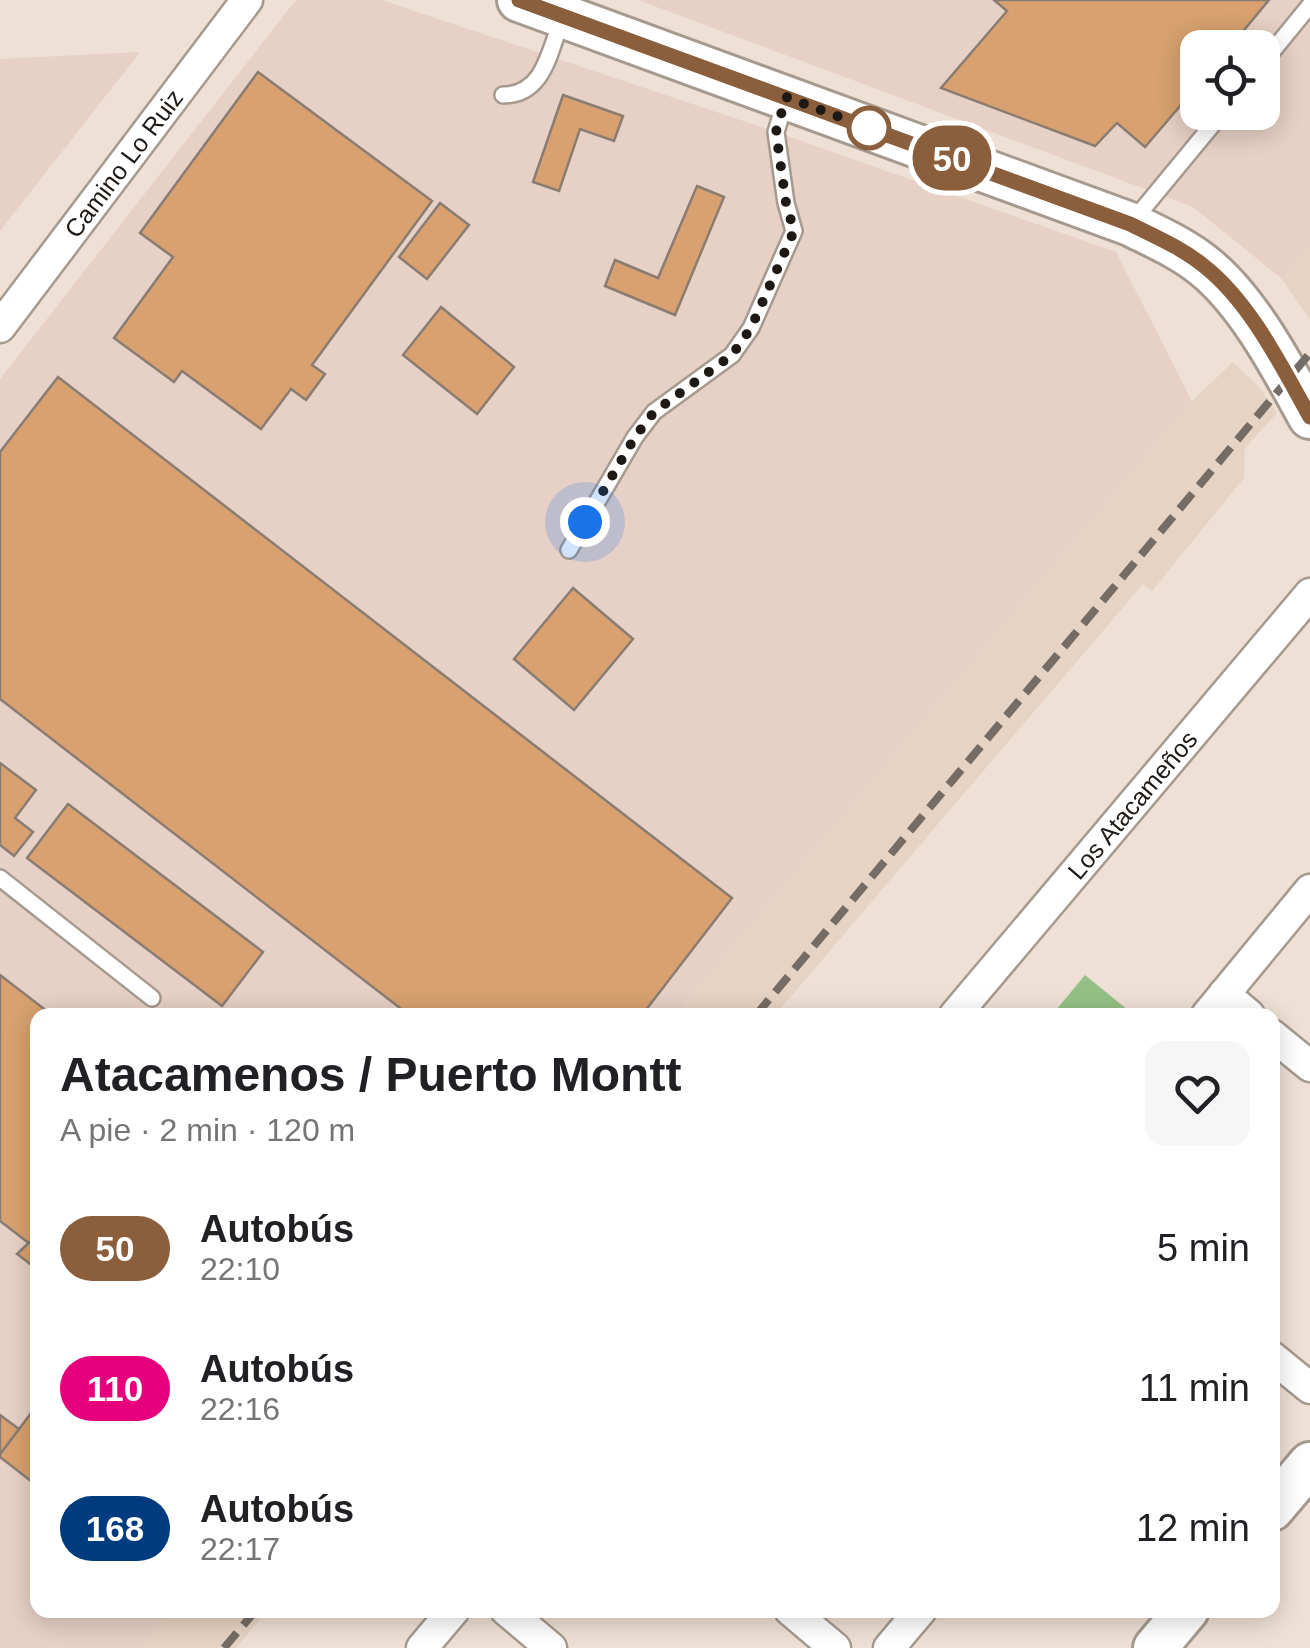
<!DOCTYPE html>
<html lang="es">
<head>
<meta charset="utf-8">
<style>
  :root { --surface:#fff; --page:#f6f6f6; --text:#202124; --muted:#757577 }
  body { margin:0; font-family:Helvetica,sans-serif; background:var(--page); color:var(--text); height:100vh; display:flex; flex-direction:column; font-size:38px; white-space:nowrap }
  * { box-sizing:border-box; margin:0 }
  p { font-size:32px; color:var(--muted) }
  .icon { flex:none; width:55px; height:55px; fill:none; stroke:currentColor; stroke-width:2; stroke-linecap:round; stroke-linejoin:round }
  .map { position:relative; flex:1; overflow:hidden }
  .details { position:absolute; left:30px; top:1008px; width:1250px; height:610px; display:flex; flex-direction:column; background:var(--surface); border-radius:20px; box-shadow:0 5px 25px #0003 }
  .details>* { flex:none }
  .badge { padding:0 20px; border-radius:32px; font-size:35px; line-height:65px }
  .fabs { position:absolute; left:1180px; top:30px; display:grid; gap:20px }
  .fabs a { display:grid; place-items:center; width:100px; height:100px; border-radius:20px; background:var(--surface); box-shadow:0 5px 25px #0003; font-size:50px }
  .you { position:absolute; width:50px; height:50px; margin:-25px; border:8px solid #fff; border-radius:50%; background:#1a73e8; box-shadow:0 0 0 15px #1a73e833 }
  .map>.badge { position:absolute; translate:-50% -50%; box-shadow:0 0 0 5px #fff }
  .round { display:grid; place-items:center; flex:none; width:105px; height:105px; border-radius:20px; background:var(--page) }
  .headline { display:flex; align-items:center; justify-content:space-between; height:170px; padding:0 30px }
  h1 { font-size:48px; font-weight:600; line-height:75px }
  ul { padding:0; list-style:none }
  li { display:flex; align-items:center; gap:30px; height:140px; padding:0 30px }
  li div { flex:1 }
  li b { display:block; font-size:38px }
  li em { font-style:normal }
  li .badge { min-width:110px; font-weight:700; text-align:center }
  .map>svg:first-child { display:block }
  .built { fill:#e7d3c3 }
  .industrial { fill:#e7d0c5; fill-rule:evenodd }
  .green { fill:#95c085 }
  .building { fill:#d8a16f; stroke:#897d73; stroke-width:2.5 }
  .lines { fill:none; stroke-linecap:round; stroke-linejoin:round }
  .lane-casing { stroke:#a69a8f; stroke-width:20 }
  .street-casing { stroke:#a69a8f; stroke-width:35 }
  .secondary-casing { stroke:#a69a8f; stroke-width:48 }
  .lane { stroke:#fff; stroke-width:15 }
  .street { stroke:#fff; stroke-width:30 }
  .secondary { stroke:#fff; stroke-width:42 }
  .rail { stroke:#756c65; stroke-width:8; stroke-dasharray:20 10; stroke-linecap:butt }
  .line-casing { stroke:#fff; stroke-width:22 }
  .line { stroke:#8b5e3c; stroke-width:15 }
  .walk { stroke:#1e1915; stroke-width:10; stroke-dasharray:0 18 }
  .stop-dot { fill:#fff; stroke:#8b5e3c; stroke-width:5 }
  .labels { text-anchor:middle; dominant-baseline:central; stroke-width:8; stroke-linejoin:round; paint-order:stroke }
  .street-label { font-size:25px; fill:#1e1915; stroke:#fbeee2 }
</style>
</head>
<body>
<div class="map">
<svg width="1310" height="1648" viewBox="0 0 1310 1648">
  <rect width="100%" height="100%" fill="#eee0d5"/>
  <g class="built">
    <polygon points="1310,246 1310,320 1282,279"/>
    <polygon points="1233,362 1260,388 1277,413 1245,448 1244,478 1152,591 1143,584 775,1015 675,1015 1192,401"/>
    <polygon points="175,1610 268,1610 236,1648 143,1648"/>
  </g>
  <g class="industrial">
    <polygon points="296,0 382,0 776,132 1116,252 1192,401 675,1015 38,1015 38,1610 175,1610 143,1648 0,1648 0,379"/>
    <path d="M638,0H1310V246L1282,279L1193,207ZM1198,48H1262V112H1198Z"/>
    <polygon points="140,52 0,231 0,59"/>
  </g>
  <polygon class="green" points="1085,975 1134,1015 1052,1015"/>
  <g class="building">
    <polygon points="994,0 1269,0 1229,48 1198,48 1198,85 1145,147 1117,123 1095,146 941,88 1007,11"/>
    <polygon points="258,72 432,201 312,365 325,374 306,400 291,389 261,429 182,371 174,382 114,338 173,257 140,233"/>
    <polygon points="563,95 623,116 614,141 580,129 559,191 533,182"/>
    <polygon points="697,186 724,197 675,315 605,286 615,260 658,278"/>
    <polygon points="440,203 469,225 427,279 399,257"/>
    <polygon points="441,307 514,367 477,414 403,355"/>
    <polygon points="58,377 732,898 642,1015 409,1015 0,699 0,452"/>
    <polygon points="573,588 633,639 574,710 514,659"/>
    <polygon points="0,763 36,790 15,818 33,832 14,856 0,845"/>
    <polygon points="68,804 263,952 222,1006 27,858"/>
    <polygon points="0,975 52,1015 38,1015 38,1084 35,1087 38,1089 38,1234 30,1244 0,1221"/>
    <polygon points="38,1234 38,1270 17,1254"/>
    <polygon points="38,1404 38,1482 36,1485 0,1457 0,1454"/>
    <polygon points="0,1415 19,1429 0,1454"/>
  </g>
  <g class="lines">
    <g class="lane-casing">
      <g id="lane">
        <polyline points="1262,64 1310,5"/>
        <path d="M503,95C544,95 549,52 562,19"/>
        <polyline points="1133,221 1223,112"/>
        <polyline points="569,550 635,437 654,412 732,355 751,328 794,231 786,203 776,132 785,102"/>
        <polyline points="0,878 152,998"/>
      </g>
    </g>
    <g class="street-casing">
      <g id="street">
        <path id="s1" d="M0,327L247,0"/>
        <polyline points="1224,994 1249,1015"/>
        <path id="s2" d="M955,1015L1310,594"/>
        <polyline points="1207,1015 1310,890"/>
        <polyline points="1272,1035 1310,1066"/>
        <polyline points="1272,1357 1310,1388"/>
        <polyline points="506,1610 551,1648"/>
        <polyline points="790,1610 835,1648"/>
        <polyline points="422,1648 454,1610"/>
        <polyline points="889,1648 921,1610"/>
      </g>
    </g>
    <g class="secondary-casing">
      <g id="secondary">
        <path d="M519,0L1130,224C1156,237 1182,248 1204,266C1248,301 1283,368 1310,417"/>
        <polyline points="1272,1509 1310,1464"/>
        <polyline points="1155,1648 1187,1610"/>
      </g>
    </g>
    <use href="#lane" class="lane"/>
    <use href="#street" class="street"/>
    <use href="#secondary" class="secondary"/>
    <g class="rail">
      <polyline points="756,1015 1310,353"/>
      <polyline points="224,1648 256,1610"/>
    </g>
  </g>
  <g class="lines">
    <g class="line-casing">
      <path id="line" d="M519,0L1130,224C1156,237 1182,248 1204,266C1250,302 1282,367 1310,417"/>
    </g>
    <use href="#line" class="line"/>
    <polyline class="walk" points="585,522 635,437 654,412 732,355 751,328 794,231 786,203 776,132 786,97 869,128"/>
  </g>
  <circle class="stop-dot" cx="869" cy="128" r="20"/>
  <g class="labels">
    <g class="street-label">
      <text stroke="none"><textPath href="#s1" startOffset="205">Camino Lo Ruiz</textPath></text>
      <text stroke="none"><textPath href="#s2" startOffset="275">Los Atacameños</textPath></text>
    </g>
  </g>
</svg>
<div class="fabs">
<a><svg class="icon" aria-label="locate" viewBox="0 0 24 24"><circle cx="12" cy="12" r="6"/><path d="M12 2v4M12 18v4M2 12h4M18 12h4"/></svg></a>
</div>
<div class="you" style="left:585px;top:522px"></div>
<b class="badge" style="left:952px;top:158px;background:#8b5e3c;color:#fff">50</b>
<section class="details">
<div class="headline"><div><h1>Atacamenos / Puerto Montt</h1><p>A pie · 2 min · 120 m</p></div><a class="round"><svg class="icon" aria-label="heart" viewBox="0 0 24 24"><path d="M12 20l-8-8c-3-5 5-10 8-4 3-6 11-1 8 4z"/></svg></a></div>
<ul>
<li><span class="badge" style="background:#8b5e3c;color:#fff">50</span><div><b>Autobús</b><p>22:10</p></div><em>5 min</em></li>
<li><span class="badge" style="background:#e6007e;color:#fff">110</span><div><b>Autobús</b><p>22:16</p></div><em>11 min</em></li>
<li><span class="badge" style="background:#003b80;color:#fff">168</span><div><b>Autobús</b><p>22:17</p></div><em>12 min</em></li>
</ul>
</section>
</div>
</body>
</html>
